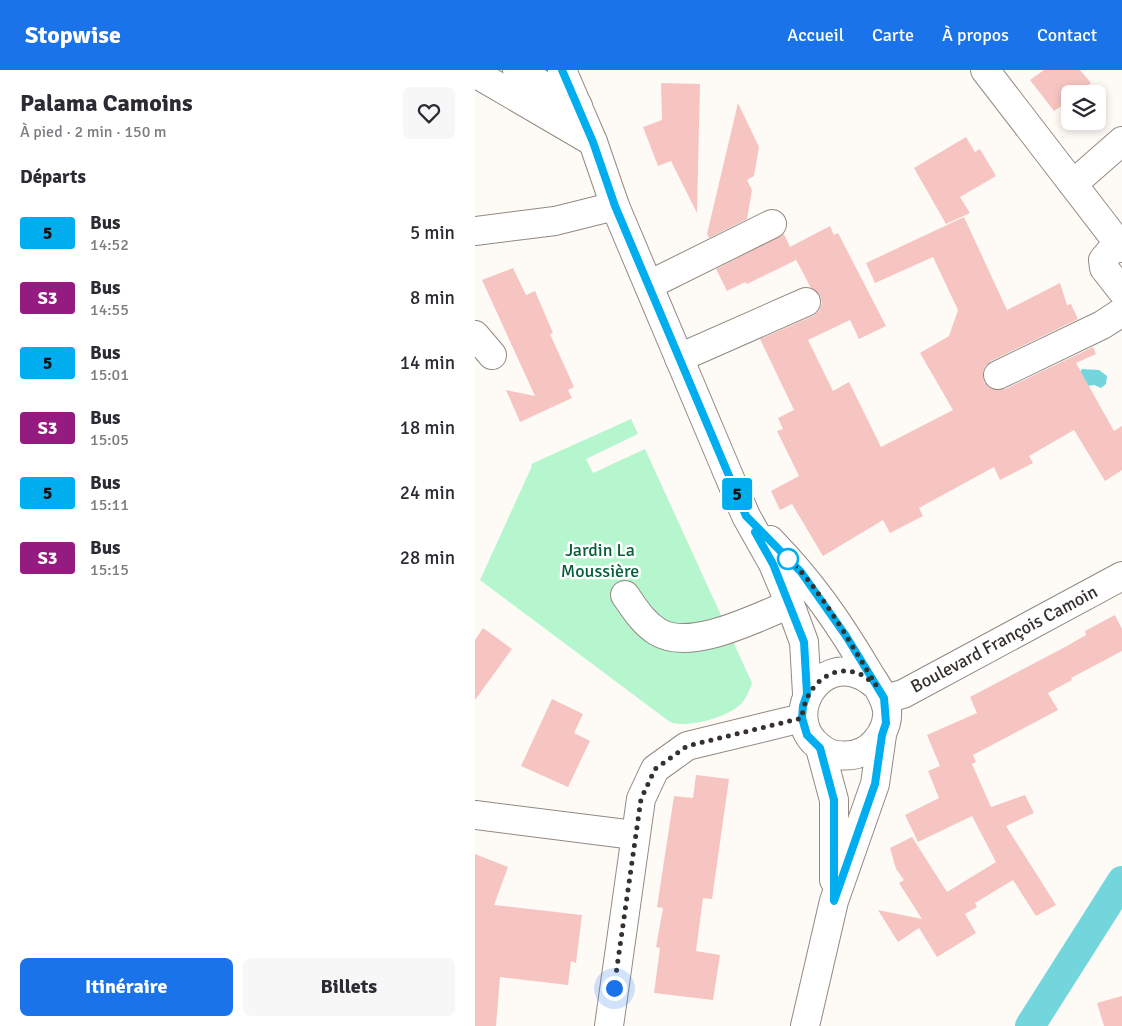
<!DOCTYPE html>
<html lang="fr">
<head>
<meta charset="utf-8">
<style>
  :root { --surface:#fff; --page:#f7f7f7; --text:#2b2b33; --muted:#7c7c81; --accent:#1a73e8 }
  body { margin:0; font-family:Signika,sans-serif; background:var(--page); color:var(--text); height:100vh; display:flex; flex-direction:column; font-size:19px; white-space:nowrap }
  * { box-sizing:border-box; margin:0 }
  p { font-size:16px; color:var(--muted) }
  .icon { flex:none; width:28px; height:28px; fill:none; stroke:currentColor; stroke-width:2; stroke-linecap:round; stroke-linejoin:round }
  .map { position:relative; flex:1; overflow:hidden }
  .drawer { display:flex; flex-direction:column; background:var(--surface); width:475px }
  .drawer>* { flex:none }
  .badge { padding:0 10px; border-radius:4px; font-size:18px; line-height:32px }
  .tools { position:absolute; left:586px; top:15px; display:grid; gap:10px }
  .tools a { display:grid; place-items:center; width:45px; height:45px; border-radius:8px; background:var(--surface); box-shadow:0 2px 8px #0003; font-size:25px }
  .you { position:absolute; width:25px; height:25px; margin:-12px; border:4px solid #fff; border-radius:50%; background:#1a73e8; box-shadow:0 0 0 8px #1a73e833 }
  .map>.badge { position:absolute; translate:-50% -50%; box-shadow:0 0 0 2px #fff }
  h2 { padding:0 20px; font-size:19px; line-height:45px }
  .round { display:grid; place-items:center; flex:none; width:52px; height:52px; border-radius:8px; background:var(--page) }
  .headline { display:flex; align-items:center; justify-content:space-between; height:85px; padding:0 20px }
  h1 { font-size:24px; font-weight:700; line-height:38px }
  .primary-button { display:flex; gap:10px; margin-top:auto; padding:10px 20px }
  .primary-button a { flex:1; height:58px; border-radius:8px; background:var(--accent); color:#fff; font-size:20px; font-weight:700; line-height:58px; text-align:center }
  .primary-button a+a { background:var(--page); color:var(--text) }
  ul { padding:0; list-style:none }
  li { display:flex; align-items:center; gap:15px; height:65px; padding:0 20px }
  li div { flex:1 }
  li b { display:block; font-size:19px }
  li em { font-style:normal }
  li .badge { min-width:55px; font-weight:700; text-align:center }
  header { display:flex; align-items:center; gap:30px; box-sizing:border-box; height:70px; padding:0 25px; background:var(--accent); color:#fff }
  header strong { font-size:24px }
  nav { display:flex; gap:28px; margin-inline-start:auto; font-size:18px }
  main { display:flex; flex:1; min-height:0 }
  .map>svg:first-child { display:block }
  .green { fill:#b5f6ce }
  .water { fill:#74d6dd }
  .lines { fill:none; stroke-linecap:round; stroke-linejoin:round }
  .canal { stroke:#74d6dd; stroke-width:30 }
  .building { fill:#f6c5c2 }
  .minor-casing { stroke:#938982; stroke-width:30 }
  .minor { stroke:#fff; stroke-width:28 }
  .line-casing { stroke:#fff; stroke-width:11 }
  .line { stroke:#00adee; stroke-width:8 }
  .walk { stroke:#36312e; stroke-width:5; stroke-dasharray:0 9 }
  .stop-dot { fill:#fff; stroke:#00adee; stroke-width:2.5 }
  .labels { text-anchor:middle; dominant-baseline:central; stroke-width:5; stroke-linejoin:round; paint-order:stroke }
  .park-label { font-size:18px; fill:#055e38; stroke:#fff }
  .street-label { font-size:18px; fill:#36312e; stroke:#fff }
</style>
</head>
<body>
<header>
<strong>Stopwise</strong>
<nav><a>Accueil</a><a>Carte</a><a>À propos</a><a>Contact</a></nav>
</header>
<main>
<section class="drawer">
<div class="headline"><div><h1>Palama Camoins</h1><p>À pied · 2 min · 150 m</p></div><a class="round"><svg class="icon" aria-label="heart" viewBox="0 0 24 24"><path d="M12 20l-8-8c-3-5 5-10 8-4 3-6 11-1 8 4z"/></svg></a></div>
<h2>Départs</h2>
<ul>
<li><span class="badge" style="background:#00adee;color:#111">5</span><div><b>Bus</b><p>14:52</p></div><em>5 min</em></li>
<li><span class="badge" style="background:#951b81;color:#fff">S3</span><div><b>Bus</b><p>14:55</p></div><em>8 min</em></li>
<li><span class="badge" style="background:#00adee;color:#111">5</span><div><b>Bus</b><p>15:01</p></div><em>14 min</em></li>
<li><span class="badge" style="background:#951b81;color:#fff">S3</span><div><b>Bus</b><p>15:05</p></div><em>18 min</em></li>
<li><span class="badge" style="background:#00adee;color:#111">5</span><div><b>Bus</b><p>15:11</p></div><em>24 min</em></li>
<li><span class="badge" style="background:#951b81;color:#fff">S3</span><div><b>Bus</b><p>15:15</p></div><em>28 min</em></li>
</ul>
<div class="primary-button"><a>Itinéraire</a><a>Billets</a></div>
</section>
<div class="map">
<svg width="647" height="956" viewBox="0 0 647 956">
  <rect width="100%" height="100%" fill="#fefaf6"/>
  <path class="green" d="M156,349L163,364L111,389L118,403L170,379L277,613C274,621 272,627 266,634C253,647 212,659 195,652L5,510L57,396L56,394Z"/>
  <polygon class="water" points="607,299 624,300 632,306 631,314 626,318 619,315 613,316 603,304"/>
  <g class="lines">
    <polyline class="canal" points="555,956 647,811"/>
  </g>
  <g class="building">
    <polygon points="569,0 605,0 616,13 602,24 595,24 595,30 579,41 555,10"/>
    <polygon points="186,13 225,14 222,143 196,91 183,96 168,57 187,50"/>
    <polygon points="263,33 284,77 279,106 272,110 277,120 272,149 234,168 232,164"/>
    <polygon points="491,67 500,82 505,79 521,106 485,127 495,143 471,154 439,98"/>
    <polygon points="489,147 532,240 585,213 592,235 596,234 603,249 516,291 510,296 508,303 509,312 515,318 521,320 530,319 618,277 621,284 601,293 639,361 647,356 647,400 630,411 599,360 554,386 558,393 525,410 519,397 444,438 448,446 415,463 408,450 348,486 317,434 305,440 296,421 324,406 302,361 308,359 303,348 319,340 285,269 338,246 344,241 347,233 345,226 336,218 317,182 321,190 272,214 270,212 252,221 241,199 309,164 315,177 355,156 359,165 363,163 411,256 384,269 375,250 333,270 358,321 374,312 406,377 478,340 445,283 474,266 483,240 458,187 400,213 391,193"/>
    <polygon points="38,198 51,225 60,221 78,263 75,264 99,317 93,320 97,328 45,352 31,320 60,326 7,210"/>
    <polygon points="640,545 647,559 647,581 596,608 597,610 573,623 583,640 498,685 501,692 497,694 516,737 550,725 559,743 531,756 581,835 561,846 538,810 500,833 502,837 490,844 501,863 462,887 444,858 423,872 403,840 447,849 424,813 429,810 421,799 415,778 437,767 472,822 521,792 497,746 443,772 430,745 464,728 453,701 465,696 452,665 502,643 495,627 592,576 611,565 610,561"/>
    <polygon points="8,558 37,579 0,630 0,570"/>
    <polygon points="77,629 108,644 99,663 115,671 93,717 46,696"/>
    <polygon points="221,705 254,709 237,829 228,828 221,881 245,885 238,930 179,923 185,878 181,877 188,838 182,837 199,726 218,728"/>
    <polygon points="0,784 33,797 19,835 107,845 101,893 96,891 93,915 25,907 21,956 0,956"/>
    <polygon points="647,926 647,956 629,956 622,933"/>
  </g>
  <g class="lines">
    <g class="minor-casing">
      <g id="minor">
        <polyline points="42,0 103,36"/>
        <polyline points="87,0 118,72 140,136 251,399 271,446 298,494 315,534 329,572 332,624"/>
        <polyline points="510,0 647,178"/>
        <polyline points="0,3 118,72"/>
        <polyline points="598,114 647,71"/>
        <polyline points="0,161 80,151 140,136"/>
        <polyline points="643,172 628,190 629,198 647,221"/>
        <polyline points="174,215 297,154"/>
        <polyline points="0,265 17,285"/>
        <polyline points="204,288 331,232"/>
        <polyline points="523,305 627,255 647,242"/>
        <path d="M295,470C335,511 363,551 392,600C399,612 410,625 412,640C413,652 409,662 401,671C391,684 376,687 361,685C352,684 345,678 339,672C310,641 345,587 385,605C391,607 396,612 401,615"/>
        <path d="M150,525C160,539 168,553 183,562C216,582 283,547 315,534"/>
        <polyline points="409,629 428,624 647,506"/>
        <polyline points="345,678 359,730 359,810"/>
        <polyline points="0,745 159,765"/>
        <polyline points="134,956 166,729 180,699 212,676 327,648"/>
        <polyline points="330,956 359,831 400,714 407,665"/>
      </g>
    </g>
    <use href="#minor" class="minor"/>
  </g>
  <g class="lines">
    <g class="line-casing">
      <polyline id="line" points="87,0 118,72 140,136 271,446 326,502 371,566 409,628 411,653 407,665 400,714 359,831 359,730 345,678 332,665 327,648 328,636 332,624 329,572 298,494 280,462"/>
    </g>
    <use href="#line" class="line"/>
    <path class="walk" d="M139,918L166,729L180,699L212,676L327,648C329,619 354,592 385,604C391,607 396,612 401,615C378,578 343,514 313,489"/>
  </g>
  <circle class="stop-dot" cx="313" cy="489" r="10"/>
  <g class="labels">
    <g class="park-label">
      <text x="125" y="480">Jardin La<tspan x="125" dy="21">Moussière</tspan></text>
    </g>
    <g class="street-label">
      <text transform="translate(529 569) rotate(-28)">Boulevard François Camoin</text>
    </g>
  </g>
</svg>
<div class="tools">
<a><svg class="icon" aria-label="layers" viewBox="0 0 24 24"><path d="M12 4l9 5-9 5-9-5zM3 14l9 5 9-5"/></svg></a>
</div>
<div class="you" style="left:139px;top:918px"></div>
<b class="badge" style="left:262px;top:424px;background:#00adee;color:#111">5</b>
</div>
</main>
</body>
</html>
